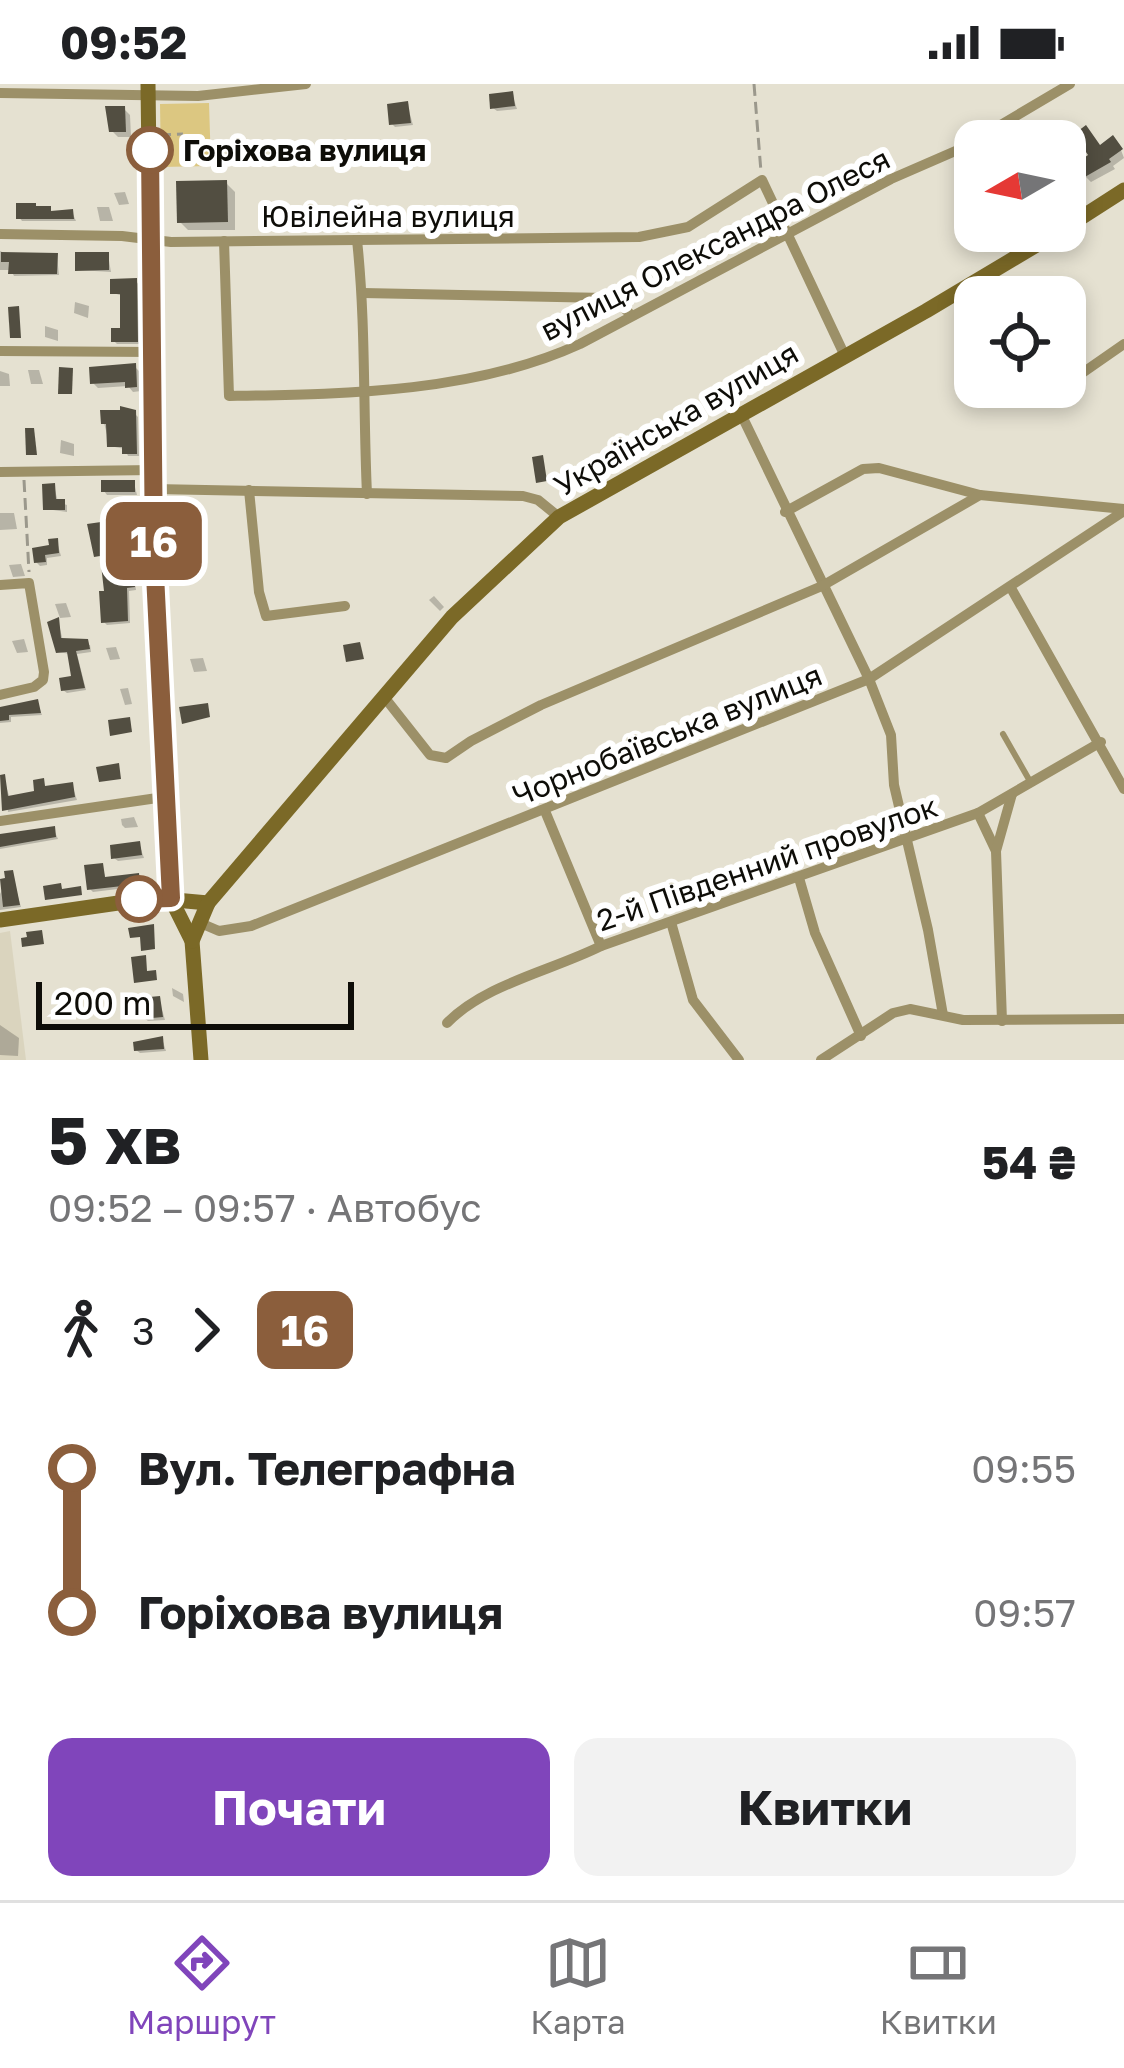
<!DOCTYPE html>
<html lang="uk">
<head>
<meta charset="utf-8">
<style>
  :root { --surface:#fff; --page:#f2f2f2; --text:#202124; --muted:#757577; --line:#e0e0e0; --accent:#8045bb }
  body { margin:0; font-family:"Golos Text",sans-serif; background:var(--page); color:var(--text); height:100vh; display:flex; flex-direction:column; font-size:45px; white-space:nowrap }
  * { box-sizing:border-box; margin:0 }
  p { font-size:39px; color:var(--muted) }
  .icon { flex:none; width:66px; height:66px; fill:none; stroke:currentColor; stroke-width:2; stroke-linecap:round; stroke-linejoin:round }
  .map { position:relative; height:976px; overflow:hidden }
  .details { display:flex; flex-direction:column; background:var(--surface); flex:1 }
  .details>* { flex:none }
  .badge { padding:0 24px; border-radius:18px; font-size:42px; line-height:78px }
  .needle { width:78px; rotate:261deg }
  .buttons { position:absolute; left:954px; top:36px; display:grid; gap:24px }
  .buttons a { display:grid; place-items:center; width:132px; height:132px; border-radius:24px; background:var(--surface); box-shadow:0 6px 18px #0003; font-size:60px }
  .scale { position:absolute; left:36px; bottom:30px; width:318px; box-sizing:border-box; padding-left:12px; border:6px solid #0e0d08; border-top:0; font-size:33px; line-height:42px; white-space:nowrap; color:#0e0d08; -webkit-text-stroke:9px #fff; paint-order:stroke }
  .map>.badge { position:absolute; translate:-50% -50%; box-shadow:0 0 0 6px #fff }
  .legs { display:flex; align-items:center; gap:18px; height:132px; padding:0 48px; font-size:39px }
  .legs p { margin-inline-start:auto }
  .overview { display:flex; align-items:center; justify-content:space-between; height:204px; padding:0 48px }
  h1 { font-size:66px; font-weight:700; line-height:90px }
  .primary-button { display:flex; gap:24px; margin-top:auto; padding:24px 48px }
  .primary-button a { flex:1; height:138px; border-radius:24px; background:var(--accent); color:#fff; font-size:48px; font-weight:700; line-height:138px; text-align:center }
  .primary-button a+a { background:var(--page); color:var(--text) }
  ul { padding:0 48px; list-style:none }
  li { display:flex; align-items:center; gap:42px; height:144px; font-size:45px }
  li i { display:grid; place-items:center; width:18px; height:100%; margin:0 15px; background:currentColor }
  li i::after { content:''; width:30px; height:30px; margin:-15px; border:9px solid; border-radius:50%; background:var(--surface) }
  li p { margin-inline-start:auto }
  li:first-child i { background:linear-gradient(#0000 50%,currentColor 0) }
  li:last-child i { background:linear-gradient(currentColor 50%,#0000 0) }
  .status { display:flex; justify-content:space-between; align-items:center; height:84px; padding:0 60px; background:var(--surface); direction:ltr }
  .status svg { height:33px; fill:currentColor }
  .dock { display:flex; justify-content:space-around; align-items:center; height:168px; border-top:3px solid var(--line); background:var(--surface); font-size:33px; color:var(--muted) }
  .dock a { display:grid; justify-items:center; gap:6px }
  .dock .on { color:var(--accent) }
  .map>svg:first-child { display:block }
  .built { fill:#dad4be }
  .green { fill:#dcc781 }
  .shadow { fill:#0003 }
  .building { fill:#524e41 }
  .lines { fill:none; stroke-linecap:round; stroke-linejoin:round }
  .path { stroke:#9b988c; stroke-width:3; stroke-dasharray:12 6; stroke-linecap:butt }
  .lane { stroke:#9c9068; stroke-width:6 }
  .street { stroke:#9c9068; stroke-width:10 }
  .secondary { stroke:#7b6927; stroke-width:15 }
  .line-1-casing { stroke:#fff; stroke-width:27 }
  .line-1 { stroke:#8b5e3c; stroke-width:18 }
  .stop-1-dot { fill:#fff; stroke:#8b5e3c; stroke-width:6 }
  .labels { text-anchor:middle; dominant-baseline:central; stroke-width:12; stroke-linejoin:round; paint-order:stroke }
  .stop-label { font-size:30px; font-weight:bold; fill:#0e0d08; stroke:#fff; text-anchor:start }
  .street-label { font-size:30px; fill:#0e0d08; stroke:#fff }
</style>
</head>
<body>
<div class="status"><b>09:52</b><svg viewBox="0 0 49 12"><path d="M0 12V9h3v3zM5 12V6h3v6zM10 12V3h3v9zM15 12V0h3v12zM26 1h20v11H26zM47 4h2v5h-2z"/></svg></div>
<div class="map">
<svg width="1124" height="976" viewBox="0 0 1124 976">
  <rect width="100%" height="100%" fill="#e5e1d1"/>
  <polygon class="built" points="10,847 11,855 26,976 0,976 0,849"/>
  <polygon class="green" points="209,19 211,82 161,83 160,20"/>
  <g class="shadow">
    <polygon points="512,10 517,25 497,27 493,24"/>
    <polygon points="407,20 413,41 395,43 392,40"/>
    <polygon points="124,25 130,31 131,53 118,53 112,47"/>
    <polygon points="1119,61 1124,74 1113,82 1115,85 1091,98 1085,92 1100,64"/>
    <polygon points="226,99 235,108 235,146 188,146 180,138"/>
    <polygon points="125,108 129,120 119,121 114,109"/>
    <polygon points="97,123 109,123 113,137 100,137"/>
    <polygon points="49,125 54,129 72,128 76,137 22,137 19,133"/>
    <polygon points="0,167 11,172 57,172 59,191 14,192 11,186 0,186"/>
    <polygon points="108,171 111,188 78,186"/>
    <polygon points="136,197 139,201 140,260 117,260 114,257 123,247 123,212 113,209"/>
    <polygon points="75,218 89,222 88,234 74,229"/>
    <polygon points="45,242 58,246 58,257 45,253"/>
    <polygon points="135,283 140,288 141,307 133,308 128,302 98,304 93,299"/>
    <polygon points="28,286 39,286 43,300 31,300"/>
    <polygon points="0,287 9,290 10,302 0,302"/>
    <polygon points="134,329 138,333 139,372 128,372 125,365 110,362 104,339"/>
    <polygon points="61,356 74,360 74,372 60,369"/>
    <polygon points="134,399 137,411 107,411 104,407"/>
    <polygon points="54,402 58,418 67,421 67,428 46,425"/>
    <polygon points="0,429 14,429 17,445 0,446"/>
    <polygon points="107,443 112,459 129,461 136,506 129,507 130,539 107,541 104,538 108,510 103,474 97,471"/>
    <polygon points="57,458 61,472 47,474 47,481 40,482 36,478"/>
    <polygon points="21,480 25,492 13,493 9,481"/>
    <polygon points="434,512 444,523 440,527 429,516"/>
    <polygon points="66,519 71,533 60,534 55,520"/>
    <polygon points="58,537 63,557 90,561 91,568 77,570 86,606 67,609 63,606 74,595 70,570 58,568"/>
    <polygon points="24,555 28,568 17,569 12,557"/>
    <polygon points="116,563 120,575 110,576 106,564"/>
    <polygon points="203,574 207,587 194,588 190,575"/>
    <polygon points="128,604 132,620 125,621 120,605"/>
    <polygon points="37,618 42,631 11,633 11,638 0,639 0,626"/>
    <polygon points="4,695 10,715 38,709 43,698 46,705 72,701 77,716 8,728"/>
    <polygon points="134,733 138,743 125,744 122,741 121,735"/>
    <polygon points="54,746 58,755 0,765 0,753"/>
    <polygon points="139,760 144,774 118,777 114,774"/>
    <polygon points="102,782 106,796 138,793 142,802 93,808 90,805"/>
    <polygon points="11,789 21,823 0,826 0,810"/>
    <polygon points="172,904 183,910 184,918 173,912"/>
    <polygon points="159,915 165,936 148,937 144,934"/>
    <polygon points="0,941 19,954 18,972 0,971"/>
    <polygon points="162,955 166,967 140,969 136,966"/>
  </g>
  <g class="building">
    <polygon points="513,7 515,22 490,25 489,10"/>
    <polygon points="408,17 411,39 389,41 387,20"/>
    <polygon points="105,22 125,22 126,48 109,48"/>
    <polygon points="1086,41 1100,61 1113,51 1123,65 1109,75 1111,78 1083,94 1074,81 1088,71 1074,50"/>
    <polygon points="227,96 228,138 177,139 176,97"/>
    <polygon points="16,119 36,119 36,122 51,122 51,127 73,125 74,135 16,135"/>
    <polygon points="1,168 58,169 57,190 8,190 9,178 1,178"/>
    <polygon points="75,168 109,168 109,186 75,187"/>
    <polygon points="137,194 138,258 111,258 111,244 120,244 120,210 110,210 110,195"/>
    <polygon points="19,222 21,254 10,254 8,223"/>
    <polygon points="136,279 137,303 125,304 125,298 90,300 89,283"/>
    <polygon points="59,283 73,284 72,310 58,310"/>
    <polygon points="120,322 136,326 137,370 122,370 122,363 107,363 106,340 101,340 100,326 120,326"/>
    <polygon points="25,344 34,344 37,371 26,371"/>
    <polygon points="543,371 547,397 536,399 532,373"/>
    <rect x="101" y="396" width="34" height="12"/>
    <polygon points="55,399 56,415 65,415 65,426 43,426 42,400"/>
    <polygon points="101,438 109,440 110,457 126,454 135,503 127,504 128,537 101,539 99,507 104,507 100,472 94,473 87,440"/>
    <polygon points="58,454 59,469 45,471 46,478 34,479 32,464 49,461 48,455"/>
    <polygon points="59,533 61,554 88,555 90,565 76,567 85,604 61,607 59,594 71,592 67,568 56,569 47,538"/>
    <polygon points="360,558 364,575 346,578 343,561"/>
    <polygon points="38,615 41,629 9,631 9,636 0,637 0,623"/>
    <polygon points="208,619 210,633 182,640 179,623"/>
    <polygon points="130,633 132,648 110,652 108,636"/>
    <polygon points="119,679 121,695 99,698 96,683"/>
    <polygon points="5,690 8,712 34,707 33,696 44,694 45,702 73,698 75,713 2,727 0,691"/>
    <polygon points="55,742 56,753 0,763 0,750"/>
    <polygon points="140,757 142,771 111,775 110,761"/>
    <polygon points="103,779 105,793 139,789 140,800 87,806 84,781"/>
    <polygon points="13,786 20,821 3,823 0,795 5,794 4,787"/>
    <polygon points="61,799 62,805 81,802 82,811 45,816 43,802"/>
    <polygon points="154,840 155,865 141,867 140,853 130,854 128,844"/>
    <polygon points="42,846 44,860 22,863 21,854 27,853 26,848"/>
    <polygon points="146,871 147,887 156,886 157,896 134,899 131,873"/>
    <polygon points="160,912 163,933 141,935 139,914"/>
    <polygon points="163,952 164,965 134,967 133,958"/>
  </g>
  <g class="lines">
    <g class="path">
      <polyline points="754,0 761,88"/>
      <polyline points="159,51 183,50"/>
      <polyline points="24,396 29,488"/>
    </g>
    <polyline class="lane" points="1003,650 1031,699"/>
    <g class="street">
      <polyline points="0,9 198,12 306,0"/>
      <polyline points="960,65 975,93"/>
      <polyline points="1004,147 1018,173"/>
      <polyline points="0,150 122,152 171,158 639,153 688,143 762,96 844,270"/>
      <path d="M357,156C366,240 363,326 367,410"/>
      <path d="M224,157L229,312C346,310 473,309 580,260L891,95L960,65L1070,0"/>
      <polyline points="363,209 606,214 616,216 630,230"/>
      <polyline points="0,267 153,268"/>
      <polyline points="1065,294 1078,292 1124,260"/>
      <polyline points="1015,310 1028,303"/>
      <polyline points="741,330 869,595 891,651 894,701 928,846 943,931"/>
      <polyline points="0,388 154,386"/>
      <polyline points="154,405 523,412 538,416 559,433"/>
      <polyline points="249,406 259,508 266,532 345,522"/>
      <polyline points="785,428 863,385 879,384 980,411 1124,425"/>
      <polyline points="0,501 29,499 44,588 43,596 34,603 0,611"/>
      <polyline points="1011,504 1124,705"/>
      <polyline points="385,614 430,671 446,674 471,657 541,621 822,502 980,411"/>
      <polyline points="545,727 601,862"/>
      <polyline points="978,729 996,767 1002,937"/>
      <polyline points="0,737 164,713"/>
      <polyline points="996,767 1012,710"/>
      <polyline points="799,794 815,849 861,952"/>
      <polyline points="198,838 219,847 251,842 869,595 1124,427"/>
      <polyline points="671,838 693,916 739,976"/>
      <path d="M447,939C485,900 551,887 601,862L978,729L1101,658"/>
      <polyline points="821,976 893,929 910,925 963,936 1124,935"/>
    </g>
    <g class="secondary">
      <polyline points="148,0 154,469 166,762 171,815 192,857 201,976"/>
      <polyline points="1065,144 1124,106"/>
      <polyline points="0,836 153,814 208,819"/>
      <polyline points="192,857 208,819 452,533 559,433 926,227 1060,147"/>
    </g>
  </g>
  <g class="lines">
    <g class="line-1-casing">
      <polyline id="line-1" points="139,815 171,814 154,470 150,66"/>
    </g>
    <use href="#line-1" class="line-1"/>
  </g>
  <g class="stop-1-dot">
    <circle cx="150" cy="66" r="21"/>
    <circle cx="139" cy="815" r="21"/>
  </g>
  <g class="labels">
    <g class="stop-label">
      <text x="183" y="66">Горіхова вулиця</text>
    </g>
    <g class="street-label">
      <text x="388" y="132">Ювілейна вулиця</text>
      <text transform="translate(715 160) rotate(-27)">вулиця Олександра Олеся</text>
      <text transform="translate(676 335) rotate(-30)">Українська вулиця</text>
      <text transform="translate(667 651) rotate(-22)">Чорнобаївська вулиця</text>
      <text transform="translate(767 779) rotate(-19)">2-й Південний провулок</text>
    </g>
  </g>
</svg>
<div class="buttons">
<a><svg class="needle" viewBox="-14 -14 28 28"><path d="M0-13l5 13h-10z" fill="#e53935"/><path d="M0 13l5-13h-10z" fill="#757577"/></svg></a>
<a><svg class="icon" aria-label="locate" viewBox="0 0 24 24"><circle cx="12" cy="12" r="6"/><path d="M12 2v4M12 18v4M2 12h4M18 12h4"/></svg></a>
</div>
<div class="scale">200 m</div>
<b class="badge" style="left:154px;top:457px;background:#8b5e3c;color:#fff">16</b>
</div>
<section class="details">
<div class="overview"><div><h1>5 хв</h1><p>09:52 – 09:57 · Автобус</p></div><b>54 ₴</b></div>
<div class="legs"><svg class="icon" aria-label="walk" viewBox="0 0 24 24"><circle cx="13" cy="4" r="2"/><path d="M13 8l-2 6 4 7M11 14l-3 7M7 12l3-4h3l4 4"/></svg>3<svg class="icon" aria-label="forward" viewBox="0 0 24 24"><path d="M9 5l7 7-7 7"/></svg><b class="badge" style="background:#8b5e3c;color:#fff">16</b></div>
<ul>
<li><i style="color:#8b5e3c"></i><b>Вул. Телеграфна</b><p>09:55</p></li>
<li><i style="color:#8b5e3c"></i><b>Горіхова вулиця</b><p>09:57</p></li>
</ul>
<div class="primary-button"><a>Почати</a><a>Квитки</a></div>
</section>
<nav class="dock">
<a class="on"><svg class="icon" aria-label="directions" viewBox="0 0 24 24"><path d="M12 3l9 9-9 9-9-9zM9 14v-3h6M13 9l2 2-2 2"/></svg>Маршрут</a>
<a><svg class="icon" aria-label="map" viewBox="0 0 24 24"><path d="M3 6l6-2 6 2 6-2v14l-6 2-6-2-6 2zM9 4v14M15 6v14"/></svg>Карта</a>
<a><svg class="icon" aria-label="tickets" viewBox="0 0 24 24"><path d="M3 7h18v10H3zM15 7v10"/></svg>Квитки</a>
</nav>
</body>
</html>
